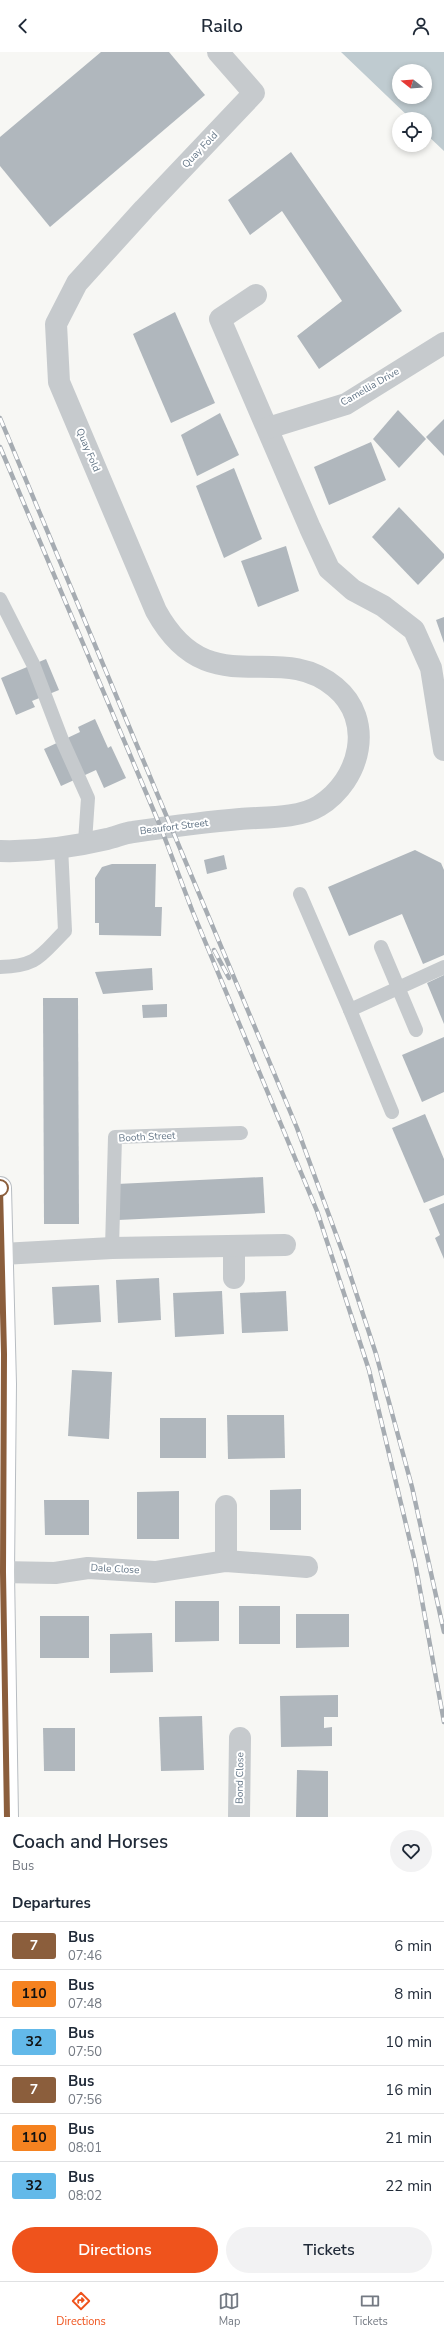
<!DOCTYPE html>
<html lang="en">
<head>
<meta charset="utf-8">
<style>
  :root { --surface:#fff; --page:#f2f2f3; --text:#1f2937; --muted:#747a83; --line:#e0e1e3; --accent:#ef531c }
  body { margin:0; font-family:"Nunito Sans",sans-serif; background:var(--page); color:var(--text); height:100vh; display:flex; flex-direction:column; font-size:15px; white-space:nowrap }
  * { box-sizing:border-box; margin:0 }
  p { font-size:13px; color:var(--muted) }
  .icon { flex:none; width:22px; height:22px; fill:none; stroke:currentColor; stroke-width:2; stroke-linecap:round; stroke-linejoin:round }
  .map { position:relative; height:1765px; overflow:hidden }
  .side { display:flex; flex-direction:column; background:var(--surface); flex:1 }
  .side>* { flex:none }
  .badge { padding:0 8px; border-radius:3px; font-size:14px; line-height:26px }
  .needle { width:26px; rotate:287deg }
  .controls { position:absolute; left:392px; top:12px; display:grid; gap:8px }
  .controls a { display:grid; place-items:center; width:40px; height:40px; border-radius:50%; background:var(--surface); box-shadow:0 2px 6px #0003; font-size:20px }
  .map>.badge { position:absolute; translate:-50% -50%; box-shadow:0 0 0 2px #fff }
  h2 { padding:0 12px; font-size:15px; line-height:36px }
  .round { display:grid; place-items:center; flex:none; width:42px; height:42px; border-radius:21px; background:var(--page) }
  .overview { display:flex; align-items:center; justify-content:space-between; height:68px; padding:0 12px }
  h1 { font-size:19px; font-weight:600; line-height:30px }
  .primary-button { display:flex; gap:8px; margin-top:auto; padding:8px 12px }
  .primary-button a { flex:1; height:46px; border-radius:24px; background:var(--accent); color:#fff; font-size:16px; font-weight:600; line-height:46px; text-align:center }
  .primary-button a+a { background:var(--page); color:var(--text) }
  ul { padding:0; list-style:none }
  li { display:flex; align-items:center; gap:12px; height:48px; padding:0 12px; border-top:1px solid var(--line) }
  li div { flex:1 }
  li b { display:block; font-size:15px }
  li em { font-style:normal }
  li .badge { min-width:44px; font-weight:700; text-align:center }
  header { display:flex; justify-content:space-between; align-items:center; height:52px; padding:0 12px; background:var(--surface); font-size:18px; font-weight:600 }
  .dock { display:flex; justify-content:space-around; align-items:center; height:56px; border-top:1px solid var(--line); background:var(--surface); font-size:11px; color:var(--muted) }
  .dock a { display:grid; justify-items:center; gap:2px }
  .dock .selected { color:var(--accent) }
  .map>svg:first-child { display:block }
  .water { fill:#bfcbd0; fill-rule:evenodd }
  .building { fill:#b0b7bd }
  .lines { fill:none; stroke-linecap:round; stroke-linejoin:round }
  .secondary-casing { stroke:#b8bdc2; stroke-width:24 }
  .lane { stroke:#c6cacd; stroke-width:14 }
  .street { stroke:#c6cacd; stroke-width:22 }
  .secondary { stroke:#fff; stroke-width:22 }
  .rail-casing { stroke:#a6acb2; stroke-width:4.5 }
  .rail { stroke:#fff; stroke-width:3; stroke-dasharray:9; stroke-linecap:butt }
  .line-casing { stroke:#fff; stroke-width:9 }
  .line { stroke:#8b5e3c; stroke-width:6 }
  .stop-dot { fill:#fff; stroke:#8b5e3c; stroke-width:2 }
  .labels { text-anchor:middle; dominant-baseline:central; stroke-width:4; stroke-linejoin:round; paint-order:stroke }
  .street-label { font-size:10px; fill:#647687; stroke:#fff }
</style>
</head>
<body>
<header><svg class="icon" aria-label="back" viewBox="0 0 24 24"><path d="M15 5l-7 7 7 7"/></svg>Railo<svg class="icon" aria-label="person" viewBox="0 0 24 24"><circle cx="12" cy="8" r="4"/><path d="M4 21q1-7 8-7t8 7"/></svg></header>
<div class="map">
<svg width="444" height="1765" viewBox="0 0 444 1765">
  <rect width="100%" height="100%" fill="#f7f7f4"/>
  <path class="water" d="M341,0H444V99L425,81V67H411ZM399,19H425V45H399Z"/>
  <g class="building">
    <polygon points="101,0 169,0 205,43 50,175 0,114 0,85"/>
    <polygon points="291,100 402,259 319,317 297,284 342,249 282,159 250,183 228,148"/>
    <polygon points="175,260 215,351 171,371 133,282"/>
    <polygon points="398,358 426,387 399,416 373,387"/>
    <polygon points="220,361 239,403 197,424 181,383"/>
    <polygon points="444,367 444,404 426,385"/>
    <polygon points="371,390 386,428 329,453 314,415"/>
    <polygon points="234,416 262,487 224,506 196,434"/>
    <polygon points="399,455 444,502 444,506 418,533 372,485"/>
    <polygon points="286,494 299,539 258,555 241,509"/>
    <polygon points="444,565 444,591 436,568"/>
    <polygon points="46,607 59,638 32,649 35,655 16,663 1,626"/>
    <polygon points="95,667 108,696 111,694 126,726 104,736 96,718 61,734 44,697 80,680 78,675"/>
    <polygon points="415,798 441,811 444,818 444,903 423,912 402,862 349,884 328,835"/>
    <polygon points="224,803 227,817 207,822 204,808"/>
    <polygon points="112,812 156,812 155,855 162,855 161,884 99,883 99,871 95,871 95,826 102,815"/>
    <polygon points="152,916 153,938 103,942 95,920"/>
    <polygon points="444,923 444,972 427,931"/>
    <polygon points="43,946 78,946 79,1172 44,1172"/>
    <polygon points="167,952 167,965 143,966 142,953"/>
    <polygon points="444,985 444,1040 422,1050 402,1003"/>
    <polygon points="425,1062 444,1107 444,1143 424,1151 392,1076"/>
    <polygon points="263,1125 265,1161 118,1168 117,1132"/>
    <polygon points="444,1151 444,1207 435,1186 440,1183 429,1157"/>
    <polygon points="159,1226 161,1268 118,1271 116,1228"/>
    <polygon points="99,1233 101,1270 54,1273 52,1235"/>
    <polygon points="222,1239 224,1282 175,1285 173,1241"/>
    <polygon points="286,1239 288,1279 242,1281 240,1241"/>
    <polygon points="72,1318 112,1320 109,1387 68,1384"/>
    <polygon points="227,1363 284,1363 285,1406 228,1407"/>
    <rect x="160" y="1366" width="46" height="40"/>
    <polygon points="301,1437 301,1478 270,1478 270,1438"/>
    <polygon points="179,1439 179,1487 137,1487 137,1440"/>
    <polygon points="44,1448 89,1448 89,1483 45,1483"/>
    <polygon points="175,1549 219,1549 219,1589 175,1590"/>
    <rect x="239" y="1554" width="41" height="38"/>
    <polygon points="296,1562 349,1562 349,1595 296,1596"/>
    <rect x="40" y="1564" width="49" height="42"/>
    <polygon points="152,1581 153,1620 110,1621 110,1582"/>
    <polygon points="338,1643 338,1665 324,1665 324,1676 332,1675 332,1694 281,1695 280,1644"/>
    <polygon points="202,1664 204,1718 161,1719 159,1665"/>
    <polygon points="43,1676 75,1676 75,1719 44,1719"/>
    <polygon points="297,1718 328,1719 328,1765 296,1765"/>
  </g>
  <g class="lines">
    <g class="secondary-casing">
      <polyline id="secondary" points="0,1136 5,1332 3,1520 7,1765"/>
    </g>
    <g class="lane">
      <polyline points="0,547 33,612 62,688 88,746 85,790"/>
      <polyline points="300,842 350,958 444,915"/>
      <polyline points="381,895 416,978"/>
      <path d="M0,915C38,914 40,904 65,879L61,794"/>
      <polyline points="350,958 392,1060"/>
      <polyline points="112,1196 115,1085 241,1081"/>
    </g>
    <g class="street">
      <polyline points="256,243 220,267 310,476 329,517 353,538 383,554 414,578 431,616 444,698"/>
      <polyline points="268,376 346,352 444,291"/>
      <path d="M0,799C35,800 73,795 107,787C116,785 124,781 133,780C168,775 204,770 240,767C263,765 298,767 319,754C361,728 375,668 335,635C277,586 209,655 156,559L59,330L56,272L77,231L144,157L254,41L218,0"/>
      <polyline points="234,1194 234,1226"/>
      <polyline points="2,1202 112,1196 285,1193"/>
      <polyline points="226,1454 226,1509"/>
      <polyline points="0,1520 55,1521 88,1516 155,1520 226,1509 307,1515"/>
      <polyline points="239,1765 240,1686"/>
    </g>
    <use href="#secondary" class="secondary"/>
    <g class="rail-casing">
      <g id="rail">
        <polyline points="0,366 297,1076 344,1204 376,1302 412,1435 444,1580"/>
        <polyline points="0,395 161,776 192,858 317,1159 369,1318 415,1510 444,1670"/>
        <polyline points="214,898 229,926"/>
      </g>
    </g>
    <use href="#rail" class="rail"/>
  </g>
  <g class="lines">
    <g class="line-casing">
      <polyline id="line" points="0,1136 4,1302 3,1520 7,1765"/>
    </g>
    <use href="#line" class="line"/>
  </g>
  <circle class="stop-dot" cx="0" cy="1136" r="8"/>
  <g class="labels">
    <g class="street-label">
      <text transform="translate(200 98) rotate(-46)">Quay Fold</text>
      <text transform="translate(370 335) rotate(-30)">Camellia Drive</text>
      <text transform="translate(88 398) rotate(67)">Quay Fold</text>
      <text transform="translate(174 775) rotate(-7)">Beaufort Street</text>
      <text transform="translate(147 1085) rotate(-3)">Booth Street</text>
      <text transform="translate(115 1517) rotate(3)">Dale Close</text>
      <text transform="translate(240 1726) rotate(-89)">Bond Close</text>
    </g>
  </g>
</svg>
<div class="controls">
<a><svg class="needle" viewBox="-14 -14 28 28"><path d="M0-13l5 13h-10z" fill="#e53935"/><path d="M0 13l5-13h-10z" fill="#747a83"/></svg></a>
<a><svg class="icon" aria-label="locate" viewBox="0 0 24 24"><circle cx="12" cy="12" r="6"/><path d="M12 2v4M12 18v4M2 12h4M18 12h4"/></svg></a>
</div>
</div>
<section class="side">
<div class="overview"><div><h1>Coach and Horses</h1><p>Bus</p></div><a class="round"><svg class="icon" aria-label="heart" viewBox="0 0 24 24"><path d="M12 20l-8-8c-3-5 5-10 8-4 3-6 11-1 8 4z"/></svg></a></div>
<h2>Departures</h2>
<ul>
<li><span class="badge" style="background:#8b5e3c;color:#fff">7</span><div><b>Bus</b><p>07:46</p></div><em>6 min</em></li>
<li><span class="badge" style="background:#f58220;color:#111">110</span><div><b>Bus</b><p>07:48</p></div><em>8 min</em></li>
<li><span class="badge" style="background:#63b9e9;color:#111">32</span><div><b>Bus</b><p>07:50</p></div><em>10 min</em></li>
<li><span class="badge" style="background:#8b5e3c;color:#fff">7</span><div><b>Bus</b><p>07:56</p></div><em>16 min</em></li>
<li><span class="badge" style="background:#f58220;color:#111">110</span><div><b>Bus</b><p>08:01</p></div><em>21 min</em></li>
<li><span class="badge" style="background:#63b9e9;color:#111">32</span><div><b>Bus</b><p>08:02</p></div><em>22 min</em></li>
</ul>
<div class="primary-button"><a>Directions</a><a>Tickets</a></div>
</section>
<nav class="dock">
<a class="selected"><svg class="icon" aria-label="directions" viewBox="0 0 24 24"><path d="M12 3l9 9-9 9-9-9zM9 14v-3h6M13 9l2 2-2 2"/></svg>Directions</a>
<a><svg class="icon" aria-label="map" viewBox="0 0 24 24"><path d="M3 6l6-2 6 2 6-2v14l-6 2-6-2-6 2zM9 4v14M15 6v14"/></svg>Map</a>
<a><svg class="icon" aria-label="tickets" viewBox="0 0 24 24"><path d="M3 7h18v10H3zM15 7v10"/></svg>Tickets</a>
</nav>
</body>
</html>
